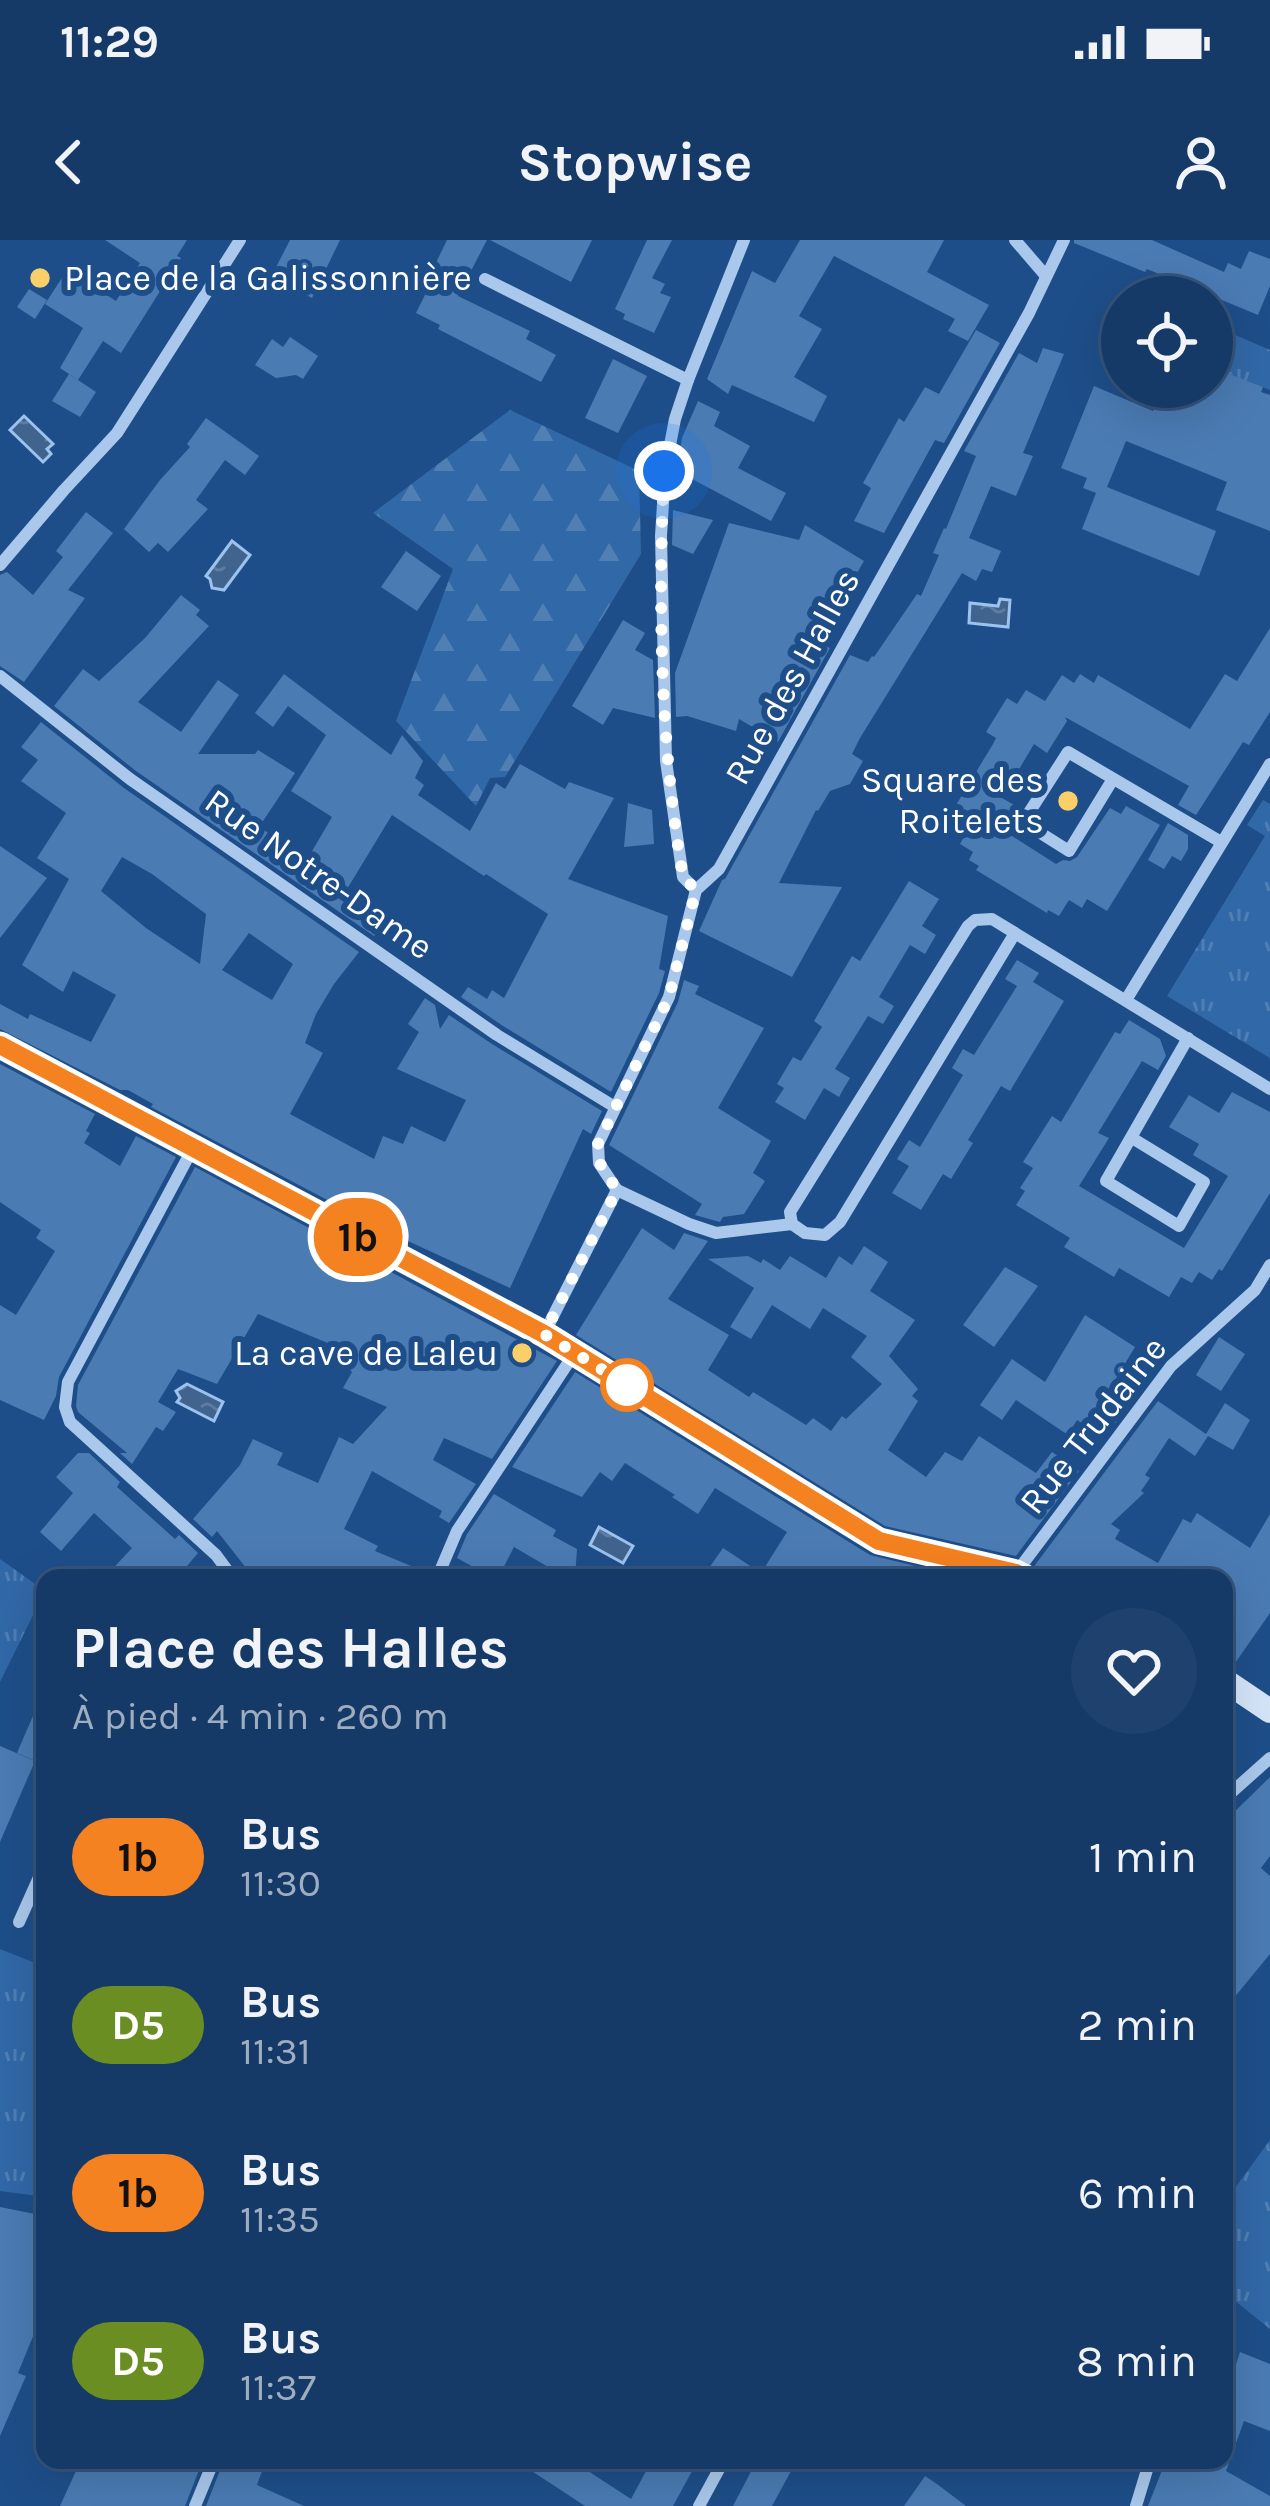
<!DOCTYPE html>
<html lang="fr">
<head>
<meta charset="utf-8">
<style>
  :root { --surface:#163a67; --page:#1f416d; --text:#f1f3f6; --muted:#9eadc0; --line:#35547b }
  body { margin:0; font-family:Karla,sans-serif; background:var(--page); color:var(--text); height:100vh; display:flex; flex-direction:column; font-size:45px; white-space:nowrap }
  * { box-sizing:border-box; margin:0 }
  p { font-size:39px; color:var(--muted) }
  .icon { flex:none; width:66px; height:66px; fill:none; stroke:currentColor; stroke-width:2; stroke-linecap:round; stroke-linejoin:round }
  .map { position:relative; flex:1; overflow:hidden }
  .sheet { position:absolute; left:36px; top:1329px; width:1197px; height:900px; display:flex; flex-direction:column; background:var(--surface); border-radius:24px; box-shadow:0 12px 48px #0002,0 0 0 3px var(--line) }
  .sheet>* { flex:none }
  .badge { padding:0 24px; border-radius:39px; font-size:42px; line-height:78px }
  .fabs { position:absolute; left:1101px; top:36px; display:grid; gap:24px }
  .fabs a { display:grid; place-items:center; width:132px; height:132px; border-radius:50%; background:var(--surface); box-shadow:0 12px 48px #0002,0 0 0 3px var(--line); font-size:60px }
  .you { position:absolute; width:60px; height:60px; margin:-30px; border:9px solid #fff; border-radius:50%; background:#1a73e8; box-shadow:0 0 0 18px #1a73e833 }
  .map>.badge { position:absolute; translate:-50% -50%; box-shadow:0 0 0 6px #fff }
  .round { display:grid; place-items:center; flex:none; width:126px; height:126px; border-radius:63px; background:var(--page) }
  .overview { display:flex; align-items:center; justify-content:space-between; height:204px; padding:0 36px }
  h1 { font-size:57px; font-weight:700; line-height:90px }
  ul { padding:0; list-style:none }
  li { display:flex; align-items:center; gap:36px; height:168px; padding:0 36px }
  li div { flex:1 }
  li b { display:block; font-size:45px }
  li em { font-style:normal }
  li .badge { min-width:132px; font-weight:700; text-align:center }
  .status { display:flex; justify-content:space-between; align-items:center; height:84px; padding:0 60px; background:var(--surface); direction:ltr }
  .status svg { height:33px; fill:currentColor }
  header { display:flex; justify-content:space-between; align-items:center; height:156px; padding:0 36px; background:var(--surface); font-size:54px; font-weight:700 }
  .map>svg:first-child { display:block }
  .grass { fill:url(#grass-tufts) }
  .forest { fill:url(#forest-firs) }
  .water { fill:url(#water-ripples); stroke:#9cc3ed; stroke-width:3 }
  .building { fill:#4a7bb3; fill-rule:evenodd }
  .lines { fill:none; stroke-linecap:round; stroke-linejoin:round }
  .minor { stroke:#a9c8eb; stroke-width:12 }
  .secondary { stroke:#d5e5f9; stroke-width:24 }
  .line-casing { stroke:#fff; stroke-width:27 }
  .line { stroke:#f58220; stroke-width:18 }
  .walk { stroke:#fff; stroke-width:12; stroke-dasharray:0 21.6 }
  .poi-dot { fill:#face68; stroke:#1e4e89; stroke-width:4.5 }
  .stop-dot { fill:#fff; stroke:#f58220; stroke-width:6 }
  .labels { text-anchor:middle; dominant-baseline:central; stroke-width:12; stroke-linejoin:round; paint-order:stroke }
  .poi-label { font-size:36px; fill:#fff; stroke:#1e4e89; text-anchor:end }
  .street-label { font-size:36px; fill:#fff; stroke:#1e4e89 }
</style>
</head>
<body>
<div class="status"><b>11:29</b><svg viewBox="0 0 49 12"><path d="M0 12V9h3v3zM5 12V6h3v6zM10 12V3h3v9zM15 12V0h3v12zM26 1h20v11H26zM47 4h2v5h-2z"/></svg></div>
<header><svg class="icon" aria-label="back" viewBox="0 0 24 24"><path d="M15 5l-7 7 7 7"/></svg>Stopwise<svg class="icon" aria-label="person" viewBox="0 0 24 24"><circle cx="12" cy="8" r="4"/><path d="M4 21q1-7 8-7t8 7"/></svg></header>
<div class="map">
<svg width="1270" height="2266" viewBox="0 0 1270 2266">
  <defs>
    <pattern id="grass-tufts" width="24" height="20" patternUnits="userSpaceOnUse" patternTransform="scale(3)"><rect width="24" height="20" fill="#3168a7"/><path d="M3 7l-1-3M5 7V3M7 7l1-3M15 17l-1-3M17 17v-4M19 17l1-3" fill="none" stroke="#507fb4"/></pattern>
    <pattern id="forest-firs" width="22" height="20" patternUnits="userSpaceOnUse" patternTransform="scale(3)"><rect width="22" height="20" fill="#3168a7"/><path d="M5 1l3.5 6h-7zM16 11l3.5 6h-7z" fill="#507fb4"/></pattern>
    <pattern id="water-ripples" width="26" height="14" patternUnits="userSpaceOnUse" patternTransform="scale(3)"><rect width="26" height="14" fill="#41648f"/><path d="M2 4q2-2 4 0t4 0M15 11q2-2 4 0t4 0" fill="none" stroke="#5e7ba0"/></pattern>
  </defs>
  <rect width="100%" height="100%" fill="#1e4e89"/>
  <g class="grass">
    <polygon points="1212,85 1270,110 1270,150 1212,127"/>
    <polygon points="1263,560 1270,564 1270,818 1167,756 1265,596 1247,585"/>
    <polygon points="0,1319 45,1351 0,1442"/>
    <polygon points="0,1709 45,1727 45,1957 0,1951"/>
    <polygon points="1270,1900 1270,2089 1224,2052 1224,1963"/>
  </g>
  <polygon class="forest" points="510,170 639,231 641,314 505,537 490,538 476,566 396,481 453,329 373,273"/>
  <g class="water">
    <polygon points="24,176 53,204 47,209 51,214 43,222 10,190"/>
    <polygon points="232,301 250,315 224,350 212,348 210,339 206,336"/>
    <polygon points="1000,359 1010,360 1008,387 969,383 970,363 998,366"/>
    <polygon points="187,1144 223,1162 214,1181 177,1162 180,1158 176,1151"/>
    <polygon points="599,1287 633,1306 623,1323 590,1305"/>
  </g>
  <g class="building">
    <polygon points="105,0 187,0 177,16 181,18 121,113 103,101 78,140 60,128 83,88 45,64 67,30 116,61 140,23"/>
    <polygon points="290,0 340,0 312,58 271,37"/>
    <polygon points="447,0 487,0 458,56 530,91 526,99 556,115 541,142 438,89 440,85 416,73 434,37 430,35"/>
    <polygon points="490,0 592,0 571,42"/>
    <polygon points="647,0 672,0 652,38 665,44 660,53 671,57 654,93 623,79 625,74 615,69"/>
    <polygon points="800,0 944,0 927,32 989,65 968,101 948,91 955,79 834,16 799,76 822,89 794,137 827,156 814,182 732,145 728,154 707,139 752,31 775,43"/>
    <polygon points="1074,0 1152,0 1224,32 1228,23 1241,29 1249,11 1270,19 1270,46 1258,75 1147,29 1145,32 1074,3"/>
    <polygon points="29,49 47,60 35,79 17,67"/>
    <polygon points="976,90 1000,103 944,203 935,200 884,293 854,281 871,248 863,243 899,178 904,182 925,147 939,154"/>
    <polygon points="290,97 318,116 303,139 296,135 276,138 255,125 272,99 283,107"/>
    <polygon points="1043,108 1064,114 1023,213 1033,216 1016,256 991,246 969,298 1001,311 992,332 982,329 976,341 962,333 860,498 852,514 863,521 850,544 830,551 818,571 816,570 779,643 842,647 792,737 699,691 722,640 725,639 850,415 868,422 872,416 874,417 917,354 921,356 939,315 933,313 944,288 946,289 976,216 964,211 1019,113 1037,123"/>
    <polygon points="613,119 647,136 618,193 585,178"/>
    <polygon points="1212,127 1263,147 1261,152 1270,155 1270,291 1216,270 1227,242 1126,201 1107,247 1216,291 1199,336 1082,289 1096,253 1083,248 1087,238 1061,228 1094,146 1153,171 1162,147 1212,147"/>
    <polygon points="69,134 96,152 80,177 52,161"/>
    <polygon points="698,161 720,172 714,186 750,206 738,228 786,253 771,281 677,231 682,198"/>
    <polygon points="206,178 259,216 245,235 225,220 196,260 208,269 168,312 158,303 149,312 124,289 160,240 190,207 187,204"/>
    <polygon points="673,270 713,280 693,314 672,305"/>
    <polygon points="86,272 113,293 68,350 85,358 24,442 0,426 0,335 7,332 33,355 63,317 56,311"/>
    <polygon points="729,283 799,300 805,285 864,321 835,371 823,405 830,408 778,502 739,479 736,491 687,476 676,477 675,433"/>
    <polygon points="406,311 441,336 417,371 381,347"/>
    <polygon points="181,355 200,370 196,375 209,386 138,462 181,492 218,440 239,455 198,514 255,514 258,510 295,533 259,587 308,618 332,577 291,551 326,495 288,466 273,487 255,473 284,434 391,515 402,495 423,521 415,538 424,545 418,555 470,591 496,543 505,549 520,524 565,549 569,542 614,558 568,639 668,676 659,729 665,731 659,753 611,852 503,786 461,757 468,747 487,759 492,750 504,758 548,674 486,634 484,636 461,621 392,575 344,654 373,674 367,685 378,693 374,696 136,531 54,466 83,429 99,441 145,398"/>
    <polygon points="623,380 645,393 635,410 653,420 655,478 613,468 603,485 572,466"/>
    <polygon points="1270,388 1270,472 1249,505 1243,502 1196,575 1178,565 1189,546 1065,477 1067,481 1047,513 1034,504 1002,558 1016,566 1001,589 1056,624 1063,620 1070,621 1077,617 1110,568 1121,574 1126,566 1160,585 1107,671 1087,659 1082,668 1069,660 1059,676 1048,670 1047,673 976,630 979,626 969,620 973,612 960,604 964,597 944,585 993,504 996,498 986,492 1007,458 1017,464 1026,450 1045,461 1062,435 1074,443 1080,434 1094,443 1098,435 1190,489 1225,434 1237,441"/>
    <path d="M41,482L124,548L359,712L334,744L316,774L305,803L323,813L290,874L374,919L383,896L403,904L411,886L445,902L466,860L397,829L419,792L408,784L425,758L435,765L440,789L449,775L492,804L602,871L591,894L583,889L510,1048L384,990L151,867L153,864L128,850H120L0,789V764L28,779L30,774L91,802L116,755L73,731L63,752L22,725L69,639L37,618L66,573L21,541L38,520L21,507ZM122,617L152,634L206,674L200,724L146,688L101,651ZM249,693L293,724L272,760L222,730Z"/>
    <polygon points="628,563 652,570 654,604 624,607"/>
    <polygon points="1168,583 1188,595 1188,609 1181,621 1172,616 1164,629 1148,620"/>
    <polygon points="0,606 47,638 0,698"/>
    <polygon points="909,641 939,659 922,686 936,695 925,714 910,705 879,757 894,766 883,784 868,776 835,829 850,838 844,848 839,857 824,848 805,880 775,862 784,848 777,844 793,817 801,821 822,787 814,781 852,716 860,721"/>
    <polygon points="1017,720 1039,733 1033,742 1064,761 1010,851 1001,846 968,900 973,903 951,939 943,934 921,970 892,953 909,926 897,919 909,900 920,907 963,835 952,828 963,809 974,815 1017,746 1005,739"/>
    <polygon points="684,740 699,746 695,754 764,788 718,868 771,901 753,933 765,941 744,974 723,977 720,982 695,975 702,964 609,905 678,762"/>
    <polygon points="1129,780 1160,799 1166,816 1158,830 1142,821 1098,893 1109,898 1079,946 1184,1008 1228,936 1193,915 1199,904 1169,887 1189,855 1219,873 1232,852 1270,872 1270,953 1222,1031 1219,1029 1212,1040 1199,1032 1192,1043 1181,1037 1169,1057 1119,1028 1114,1037 1064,1007 1070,998 1016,965 1025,951 1020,948 1033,928 1023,922 1052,876 1061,882 1115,792 1120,794"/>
    <polygon points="0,824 95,874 86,891 90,893 84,903 120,926 136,896 176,917 59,1137 56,1156 44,1180 0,1160 0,1065 16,1075 55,1011 36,998 41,990 0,962"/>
    <polygon points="195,927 557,1121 492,1219 444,1198 433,1220 476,1244 449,1283 439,1277 442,1271 372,1231 344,1289 378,1306 375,1311 428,1333 427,1338 254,1338 217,1291 212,1297 193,1279 240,1225 253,1199 283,1213 277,1225 318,1243 339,1197 353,1204 387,1167 343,1148 352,1132 337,1118 342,1109 258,1074 217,1144 178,1129 158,1162 176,1172 163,1191 156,1187 132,1224 120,1213 127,1213 78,1172 76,1166 78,1145"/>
    <polygon points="642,988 674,1010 684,993 708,1001 668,1059 729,1095 708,1130 749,1157 753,1152 806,1185 813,1178 831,1191 842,1176 846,1179 882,1144 851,1117 867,1096 823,1068 810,1089 772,1065 751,1099 730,1087 754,1048 708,1019 748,1016 761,1023 763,1019 780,1030 790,1016 826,1038 839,1016 852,1025 864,1006 888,1022 870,1051 915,1080 889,1116 918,1149 912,1156 918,1161 888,1210 926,1237 945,1212 962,1221 979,1196 1036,1233 1052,1212 1079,1231 1016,1316 885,1286 576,1095"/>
    <polygon points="1005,1027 1038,1046 994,1107 963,1085"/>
    <polygon points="1085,1075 1135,1107 1103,1160 1123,1173 1104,1198 1077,1180 1068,1195 1016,1160 1002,1180 980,1165 1012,1119 1045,1142"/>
    <polygon points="1219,1097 1245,1114 1221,1151 1196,1135"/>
    <polygon points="575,1132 870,1315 965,1338 702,1338 723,1308 761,1333 787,1292 715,1248 698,1274 672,1257 675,1255 625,1223 612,1241 600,1232 582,1257 512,1227"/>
    <polygon points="1158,1161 1206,1194 1225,1163 1250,1180 1233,1210 1208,1196 1195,1216 1169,1198 1145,1235 1150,1238 1141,1251 1144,1253 1111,1284 1120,1290 1115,1299 1158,1323 1183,1279 1191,1283 1197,1273 1250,1308 1270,1274 1270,1373 1233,1426 1224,1424 1224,1338 1042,1338 1035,1325"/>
    <polygon points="78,1213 89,1213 120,1242 117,1247 175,1299 179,1295 198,1313 177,1338 104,1338 132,1308 94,1273 61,1311 40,1292 73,1253 56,1237"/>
    <polygon points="494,1254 556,1290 553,1296 577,1309 575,1338 567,1338 514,1307 498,1338 493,1338 457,1318 467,1294"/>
    <polygon points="45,1448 45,1525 17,1513"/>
    <polygon points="0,1506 35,1521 0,1602"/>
    <polygon points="1270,1537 1270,1616 1261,1628 1270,1636 1270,1714 1224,1770 1224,1582"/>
    <polygon points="0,1967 45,1976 45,2067 18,2133 26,2136 0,2196"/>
    <polygon points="1240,2112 1270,2124 1270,2191 1244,2181 1226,2231 1270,2256 1270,2266 1148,2266 1166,2220 1224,2220 1224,2136 1232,2137"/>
    <polygon points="81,2220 203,2220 185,2266 60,2266"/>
    <polygon points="224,2220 266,2220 257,2245 304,2266 206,2266"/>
    <polygon points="515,2220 594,2220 588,2231 631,2259 652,2220 698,2220 673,2266 585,2266"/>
    <polygon points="757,2220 797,2220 772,2266 733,2266"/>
    <polygon points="925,2236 937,2244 966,2266 904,2266"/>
  </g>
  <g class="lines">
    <g class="minor">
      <polyline points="1015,0 1046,36"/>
      <polyline points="485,39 688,140"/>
      <polyline points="0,325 64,250 117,193 240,0"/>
      <polyline points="0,436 130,539 497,795 615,867"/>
      <polyline points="1113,539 1069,611 1023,582 1068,512 1221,602"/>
      <polyline points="696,650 683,637 666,521 661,296 665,231 675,179 688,140 744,0"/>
      <polyline points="1015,693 840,982 825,995 805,993 792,984 790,972 968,686 975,680 992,679 1270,849"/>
      <polyline points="1126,760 1270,524"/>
      <polyline points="1132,898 1204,942 1179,986 1106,941 1188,798"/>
      <polyline points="193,908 68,1142 65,1167 70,1182 216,1315 233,1338"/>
      <polyline points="617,950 689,984 716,993 792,984"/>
      <polyline points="544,1094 617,950 599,923 598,904 669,757 696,650 719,629 1029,73 1064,0"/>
      <polyline points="1016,1333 1171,1126 1255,1050 1270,1025"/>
      <polyline points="437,1338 457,1291 574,1114"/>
      <polyline points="1224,1559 1270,1518"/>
      <polyline points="19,1682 45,1624"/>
      <polyline points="195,2266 214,2220"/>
      <polyline points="699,2266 724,2220"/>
      <polyline points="1136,2266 1150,2220"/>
    </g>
    <g class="secondary">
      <polyline points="0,805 544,1094 879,1301 1016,1333 1026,1338"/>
      <polyline points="1224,1440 1270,1471"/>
    </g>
  </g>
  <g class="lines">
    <g class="line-casing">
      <polyline id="line" points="0,805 544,1094 879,1301 1016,1333 1026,1338"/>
    </g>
    <use href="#line" class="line"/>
    <path class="walk" d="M627,1145L642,1154L544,1094L617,950L599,922L598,904L669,757L696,650L683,637C660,503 658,366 664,231"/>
  </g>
  <g class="poi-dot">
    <circle cx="40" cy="38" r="12"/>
    <circle cx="1068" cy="561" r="12"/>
    <circle cx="522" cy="1113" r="12"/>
  </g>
  <circle class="stop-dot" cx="627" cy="1145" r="24"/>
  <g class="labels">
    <g class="poi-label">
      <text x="64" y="38" text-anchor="start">Place de la Galissonnière</text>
      <text x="1044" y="540">Square des<tspan x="1044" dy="41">Roitelets</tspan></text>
      <text x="498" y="1113">La cave de Laleu</text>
    </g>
    <g class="street-label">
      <text transform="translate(792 437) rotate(-61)">Rue des Halles</text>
      <text transform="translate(319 634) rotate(35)">Rue Notre-Dame</text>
      <text transform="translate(1093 1185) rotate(-52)">Rue Trudaine</text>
    </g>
  </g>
</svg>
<div class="fabs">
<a><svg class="icon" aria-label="locate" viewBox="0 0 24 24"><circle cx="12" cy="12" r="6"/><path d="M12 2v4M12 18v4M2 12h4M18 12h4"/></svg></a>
</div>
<div class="you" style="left:664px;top:231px"></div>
<b class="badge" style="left:358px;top:997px;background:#f58220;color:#111">1b</b>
<section class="sheet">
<div class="overview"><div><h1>Place des Halles</h1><p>À pied · 4 min · 260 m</p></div><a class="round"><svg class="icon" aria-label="heart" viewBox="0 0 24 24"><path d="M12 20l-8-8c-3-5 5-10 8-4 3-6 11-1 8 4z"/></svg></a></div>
<ul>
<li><span class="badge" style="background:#f58220;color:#111">1b</span><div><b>Bus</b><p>11:30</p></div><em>1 min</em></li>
<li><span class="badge" style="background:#6b8e23;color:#fff">D5</span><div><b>Bus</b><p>11:31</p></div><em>2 min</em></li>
<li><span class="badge" style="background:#f58220;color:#111">1b</span><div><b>Bus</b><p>11:35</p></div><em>6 min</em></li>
<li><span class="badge" style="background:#6b8e23;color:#fff">D5</span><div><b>Bus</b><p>11:37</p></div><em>8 min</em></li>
</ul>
</section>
</div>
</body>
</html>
